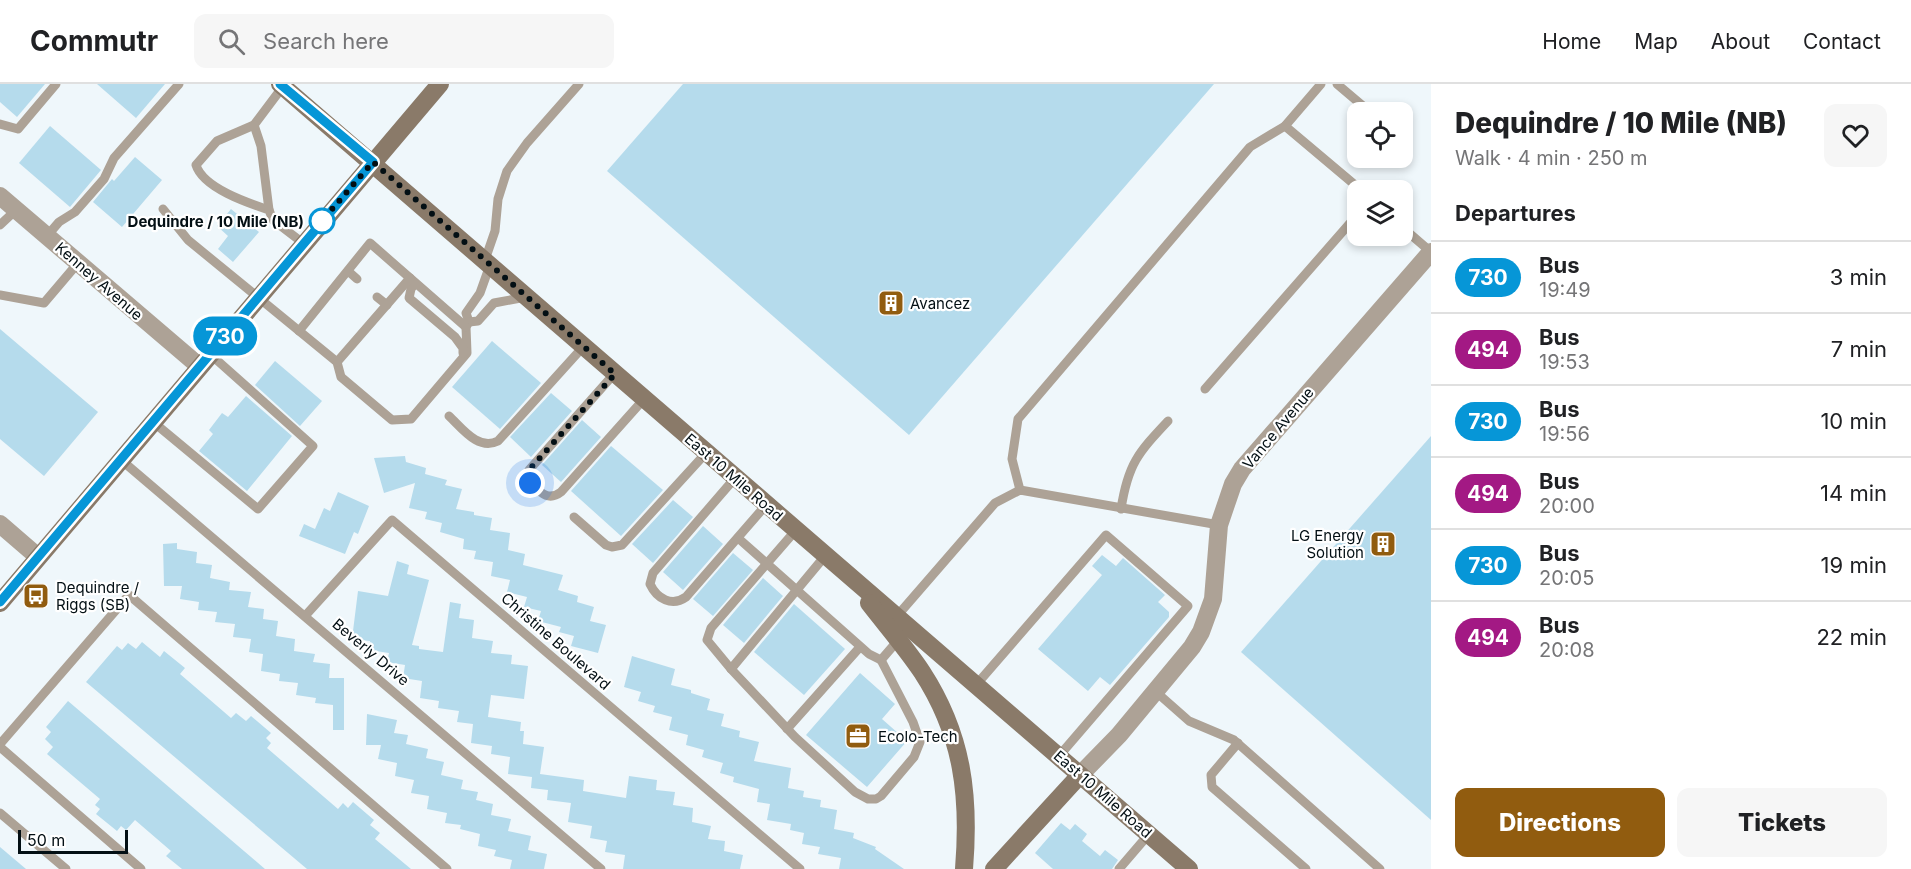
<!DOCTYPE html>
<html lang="en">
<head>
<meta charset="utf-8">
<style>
  :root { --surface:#fff; --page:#f6f6f6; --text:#202124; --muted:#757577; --line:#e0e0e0; --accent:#915c0f }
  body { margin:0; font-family:Inter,sans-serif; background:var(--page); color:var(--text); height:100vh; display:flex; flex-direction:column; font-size:22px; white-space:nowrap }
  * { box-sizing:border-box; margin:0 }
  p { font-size:20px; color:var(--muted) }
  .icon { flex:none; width:33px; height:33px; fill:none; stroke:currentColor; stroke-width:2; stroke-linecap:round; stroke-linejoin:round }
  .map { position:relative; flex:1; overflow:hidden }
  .panel { display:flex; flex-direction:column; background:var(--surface); width:480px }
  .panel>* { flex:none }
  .badge { padding:0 12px; border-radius:20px; font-size:21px; line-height:39px }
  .buttons { position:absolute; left:1347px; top:18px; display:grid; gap:12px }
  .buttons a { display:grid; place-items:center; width:66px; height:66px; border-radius:12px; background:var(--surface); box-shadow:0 3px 9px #0003; font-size:30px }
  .scale { position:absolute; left:18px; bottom:15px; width:110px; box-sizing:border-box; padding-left:6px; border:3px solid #030f14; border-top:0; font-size:16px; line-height:21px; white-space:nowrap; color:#030f14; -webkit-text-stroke:4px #fff; paint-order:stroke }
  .you { position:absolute; width:30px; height:30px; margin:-15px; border:4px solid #fff; border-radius:50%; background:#1a73e8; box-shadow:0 0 0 9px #1a73e833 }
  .map>.badge { position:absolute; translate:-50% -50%; box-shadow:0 0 0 3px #fff }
  h2 { padding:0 24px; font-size:22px; line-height:54px }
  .round { display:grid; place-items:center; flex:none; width:63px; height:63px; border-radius:12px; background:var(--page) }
  .headline { display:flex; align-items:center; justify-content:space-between; height:102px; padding:0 24px }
  h1 { font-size:28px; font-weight:800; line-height:45px }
  .cta { display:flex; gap:12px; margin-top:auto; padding:12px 24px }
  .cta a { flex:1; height:69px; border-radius:12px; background:var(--accent); color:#fff; font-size:24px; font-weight:800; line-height:69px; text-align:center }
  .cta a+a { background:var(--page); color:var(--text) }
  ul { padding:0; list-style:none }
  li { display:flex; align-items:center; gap:18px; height:72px; padding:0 24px; border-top:2px solid var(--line) }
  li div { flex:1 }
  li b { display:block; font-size:22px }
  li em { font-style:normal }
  li .badge { min-width:66px; font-weight:700; text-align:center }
  header { display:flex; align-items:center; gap:36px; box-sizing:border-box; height:84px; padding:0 30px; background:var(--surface); border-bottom:2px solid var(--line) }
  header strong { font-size:28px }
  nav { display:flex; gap:33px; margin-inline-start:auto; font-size:21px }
  .search { width:420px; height:54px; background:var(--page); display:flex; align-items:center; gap:15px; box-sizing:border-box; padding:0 21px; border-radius:12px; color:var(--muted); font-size:22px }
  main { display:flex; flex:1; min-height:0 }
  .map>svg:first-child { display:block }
  .building { fill:#b5dbec }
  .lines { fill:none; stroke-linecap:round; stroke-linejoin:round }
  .service { stroke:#ada296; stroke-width:9 }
  .minor { stroke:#ada296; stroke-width:18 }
  .secondary { stroke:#8a7a69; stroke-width:18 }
  .line-casing { stroke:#fff; stroke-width:14 }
  .line { stroke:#0696d7; stroke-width:9 }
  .walk { stroke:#030f14; stroke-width:6; stroke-dasharray:0 10.8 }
  .stop-dot { fill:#fff; stroke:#0696d7; stroke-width:3 }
  .labels { text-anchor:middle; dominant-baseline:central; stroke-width:4.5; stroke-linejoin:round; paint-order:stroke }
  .stop-label { font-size:15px; font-weight:bold; fill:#030f14; stroke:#fff; text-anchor:end }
  .street-label { font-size:15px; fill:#030f14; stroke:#fff }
  .poi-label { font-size:15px; fill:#030f14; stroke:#fff; text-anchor:start }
</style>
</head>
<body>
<header>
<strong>Commutr</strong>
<div class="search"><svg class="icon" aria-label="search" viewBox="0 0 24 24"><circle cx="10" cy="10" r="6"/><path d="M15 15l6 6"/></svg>Search here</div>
<nav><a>Home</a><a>Map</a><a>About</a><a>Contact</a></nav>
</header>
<main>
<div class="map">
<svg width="1431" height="785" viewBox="0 0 1431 785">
  <rect width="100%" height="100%" fill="#eff7fb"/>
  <g class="building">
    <polygon points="0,0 45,0 17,33 0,18"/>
    <polygon points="97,0 165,0 136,34"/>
    <polygon points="683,0 1214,0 909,351 607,87"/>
    <polygon points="50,42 101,86 70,123 19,79"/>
    <polygon points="135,73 162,96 122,143 93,118 112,95 114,97"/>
    <polygon points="231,125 259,148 233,178 218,165 228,152 217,142"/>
    <polygon points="0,245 98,328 44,392 0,355"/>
    <polygon points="492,257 541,299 500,345 452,303"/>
    <polygon points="275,277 322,317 300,342 255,301"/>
    <polygon points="551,309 572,327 531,373 510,353"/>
    <polygon points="246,312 292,352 247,407 199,367 213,350 209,346 222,329 228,333"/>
    <polygon points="582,336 601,353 561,398 542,381"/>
    <polygon points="1431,352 1431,736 1241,568"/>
    <polygon points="611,362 663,406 621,452 571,407"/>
    <polygon points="405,372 406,378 426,384 425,390 447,396 445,401 462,405 456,425 474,428 474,431 492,434 490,446 510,449 508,466 525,470 523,481 563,491 558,506 578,512 577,518 594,523 590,537 606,541 598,569 571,562 574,552 559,548 561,543 538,537 541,527 524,523 527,513 507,508 510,496 491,492 493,478 474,475 476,467 463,465 464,455 440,448 442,439 425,435 427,428 409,424 415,399 384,409 374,374"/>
    <polygon points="338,408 369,422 358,450 354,448 345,470 299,452 304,440 315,445 324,424 330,427"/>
    <polygon points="673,416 693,433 653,479 632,460"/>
    <polygon points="703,442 723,460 683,506 663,488"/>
    <polygon points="177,459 177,465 197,468 196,479 212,481 210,494 230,498 229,506 251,508 248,523 264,525 263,535 278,537 276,552 295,555 294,567 315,570 313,578 330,580 329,594 344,594 344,646 333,646 333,621 315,619 316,614 296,611 298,599 279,597 280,590 261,587 263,570 249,568 251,555 233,553 235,540 215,538 217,528 198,526 199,518 180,515 182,502 164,502 163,460"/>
    <polygon points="733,469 753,486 713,532 693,515"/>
    <polygon points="1102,471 1116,482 1123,474 1165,511 1158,518 1169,528 1169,533 1110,601 1100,593 1088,607 1038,565 1102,491 1092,482"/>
    <polygon points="397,477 409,481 407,490 429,496 412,561 419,562 419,565 443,568 450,518 461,520 459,534 474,536 472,554 493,557 491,569 512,571 511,580 528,582 524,615 491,611 488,633 521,638 520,647 524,647 523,660 544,663 540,690 584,696 583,707 626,714 629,692 657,696 656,706 675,708 673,721 693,724 692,738 711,742 708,755 725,757 724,767 743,771 740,785 623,785 625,771 605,768 607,757 590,754 592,742 568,738 571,719 547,716 548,706 531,704 532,693 508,690 510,673 491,670 492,662 471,659 473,640 457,638 459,627 438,624 439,617 420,614 422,597 403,594 405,581 387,578 389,569 369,566 370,557 352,555 358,507 388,512"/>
    <polygon points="763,494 783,512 744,559 723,541"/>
    <polygon points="794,520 845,565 804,611 754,568"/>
    <polygon points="142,558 160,573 164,567 185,584 180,590 231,634 236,629 246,637 251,632 271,649 266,654 271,659 267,664 338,725 343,719 348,724 353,718 374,736 370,741 380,749 375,755 411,785 307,785 86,598 117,562 122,566 128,559 136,565"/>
    <polygon points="632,572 675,585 671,601 691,606 691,609 710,615 707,626 724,630 721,642 740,647 739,653 759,658 754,677 791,684 788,704 804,707 803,713 821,716 820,723 837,726 834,745 854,749 853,754 876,763 875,765 904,785 839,785 841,774 818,770 820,763 802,760 804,749 790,746 791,740 767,736 770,720 757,718 759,705 733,698 734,693 720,689 723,679 702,673 704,666 686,661 688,651 669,646 672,633 653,628 655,622 638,617 641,608 624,603"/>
    <polygon points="860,589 895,620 882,635 907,657 867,703 806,651"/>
    <polygon points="68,617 265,785 182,785 166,772 171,767 135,736 126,746 121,742 117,747 96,730 100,725 95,721 100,715 47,670 53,663 45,655 51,648 46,643"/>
    <polygon points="367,630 397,636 394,649 408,651 406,660 428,665 426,674 444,678 441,691 463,696 461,705 478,708 476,716 493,720 491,731 511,735 508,747 531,752 528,766 547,770 544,785 510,785 512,776 494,772 496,766 478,762 480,750 460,745 461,741 445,739 447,729 427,725 429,712 411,709 414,696 395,692 397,679 378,675 381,661 366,661"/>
    <polygon points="1061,739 1070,746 1075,740 1087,750 1082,757 1100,772 1105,766 1118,776 1112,785 1053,785 1035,769"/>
    <polygon points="0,763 26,785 0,785"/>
  </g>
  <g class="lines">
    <g class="service">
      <polyline points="1337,0 1370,28"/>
      <path d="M284,1L254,41L217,57L196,81C203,104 248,119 269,126L273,136L303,159"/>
      <polyline points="0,40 18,45 56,0"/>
      <polyline points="254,41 261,62 269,126"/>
      <polyline points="1285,42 1361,106"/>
      <polyline points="163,125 188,156 337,278 341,293 392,336 411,335 467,269 466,243 469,238 466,229 480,209 490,181"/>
      <polyline points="0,141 16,126"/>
      <polyline points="1402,143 1431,168"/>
      <polyline points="47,152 59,138 75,128 104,95 114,74 179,0"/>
      <polyline points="485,176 495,147 498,115 507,87 527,59 579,0"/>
      <polyline points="348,187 357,195"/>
      <polyline points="415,199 411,205 409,214 455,253 463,264 463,269"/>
      <polyline points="0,211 44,219 78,179"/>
      <polyline points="377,213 387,221"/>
      <polyline points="469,238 478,237 494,219 526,213"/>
      <polyline points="299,247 370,159 466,243"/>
      <polyline points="337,278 410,194"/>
      <path d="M614,290L529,386L530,399C540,408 548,418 561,408L644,315"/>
      <polyline points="1205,305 1358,130"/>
      <path d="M449,332C462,344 478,367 498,357L583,263"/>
      <polyline points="152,337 258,425 313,362 210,270"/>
      <polyline points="120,375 601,785"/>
      <path d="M735,394L653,489L650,500C657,515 672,523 686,513L766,421"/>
      <polyline points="1020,406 1012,375 1018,335 1250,63 1285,42 1321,0"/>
      <path d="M1121,425C1128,380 1138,369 1168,337"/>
      <polyline points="574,433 606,461 612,463 622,461 706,369"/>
      <polyline points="796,446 711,544 707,556 731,585 795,653 855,708 868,715 876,715 881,712 914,673 920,658 913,638 881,576"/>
      <polyline points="738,454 869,570 881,576 900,554"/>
      <polyline points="305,532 392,436 800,785"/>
      <polyline points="897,532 995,419 1020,406 1219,441"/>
      <polyline points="731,585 825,472"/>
      <polyline points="976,601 1106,451 1188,522 1059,672"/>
      <polyline points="1155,607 1189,637 1234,656 1380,785"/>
      <polyline points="787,645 860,563"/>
      <polyline points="1238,659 1211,691 1212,703 1306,785"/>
      <polyline points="0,660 129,511 447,785"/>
      <polyline points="0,663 141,785"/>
      <polyline points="0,729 66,785"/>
      <polyline points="1119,785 1149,750"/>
    </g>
    <g class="minor">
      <polyline points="0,112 199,282"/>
      <polyline points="0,440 37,472"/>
      <polyline points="1080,691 1119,651 1192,563 1201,548 1213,515 1219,441 1233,400 1242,385 1431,168"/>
    </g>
    <g class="secondary">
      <polyline points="280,0 1189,785"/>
      <polyline points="0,519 440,0"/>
      <path d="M869,519C886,541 906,564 922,588C963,651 970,712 964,785"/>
      <polyline points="994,785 1080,691"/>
    </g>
  </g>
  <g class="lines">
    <g class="line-casing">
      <polyline id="line" points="0,518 373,78 280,0"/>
    </g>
    <use href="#line" class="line"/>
    <polyline class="walk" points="322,137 320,139 373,78 615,290 529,386 530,399"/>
  </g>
  <defs>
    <g id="building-square" transform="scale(1.35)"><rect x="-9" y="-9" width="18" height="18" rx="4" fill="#915c0f" stroke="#fff"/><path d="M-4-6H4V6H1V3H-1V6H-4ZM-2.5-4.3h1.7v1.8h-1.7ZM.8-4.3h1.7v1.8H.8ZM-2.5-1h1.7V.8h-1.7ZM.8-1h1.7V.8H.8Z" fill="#fff"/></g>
    <g id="bus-square" transform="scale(1.35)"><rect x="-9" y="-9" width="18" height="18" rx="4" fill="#915c0f" stroke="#fff"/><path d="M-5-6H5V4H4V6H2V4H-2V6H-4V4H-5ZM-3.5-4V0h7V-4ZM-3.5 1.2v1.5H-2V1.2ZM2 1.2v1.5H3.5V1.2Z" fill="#fff"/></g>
    <g id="office-square" transform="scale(1.35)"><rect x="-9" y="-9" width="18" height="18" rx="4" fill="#915c0f" stroke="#fff"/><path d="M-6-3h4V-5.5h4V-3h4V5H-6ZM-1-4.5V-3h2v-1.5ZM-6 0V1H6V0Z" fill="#fff"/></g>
  </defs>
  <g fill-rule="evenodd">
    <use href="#building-square" x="891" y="219"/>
    <use href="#building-square" x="1383" y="460"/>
    <use href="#bus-square" x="36" y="512"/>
    <use href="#office-square" x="858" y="652"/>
  </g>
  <circle class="stop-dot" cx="322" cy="137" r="12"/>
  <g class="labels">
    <g class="stop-label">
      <text x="304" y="137">Dequindre / 10 Mile (NB)</text>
    </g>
    <g class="street-label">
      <text transform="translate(99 197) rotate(41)">Kenney Avenue</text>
      <text transform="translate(1278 344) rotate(-50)">Vance Avenue</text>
      <text transform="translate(734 393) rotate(41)">East 10 Mile Road</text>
      <text transform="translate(556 557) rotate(41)">Christine Boulevard</text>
      <text transform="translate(371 568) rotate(40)">Beverly Drive</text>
      <text transform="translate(1103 710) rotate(41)">East 10 Mile Road</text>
    </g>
    <g class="poi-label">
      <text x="910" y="219">Avancez</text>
      <text x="1364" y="451" text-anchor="end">LG Energy<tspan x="1364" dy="17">Solution</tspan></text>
      <text x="56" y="503">Dequindre /<tspan x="56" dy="17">Riggs (SB)</tspan></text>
      <text x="878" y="652">Ecolo-Tech</text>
    </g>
  </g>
</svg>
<div class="buttons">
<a><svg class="icon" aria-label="locate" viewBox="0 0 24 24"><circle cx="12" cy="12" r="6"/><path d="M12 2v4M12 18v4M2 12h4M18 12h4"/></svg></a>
<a><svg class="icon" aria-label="layers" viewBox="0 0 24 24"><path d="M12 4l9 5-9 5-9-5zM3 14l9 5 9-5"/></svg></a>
</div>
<div class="scale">50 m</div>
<div class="you" style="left:530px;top:399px"></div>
<b class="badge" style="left:225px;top:252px;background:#0696d7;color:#fff">730</b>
</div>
<section class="panel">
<div class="headline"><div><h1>Dequindre / 10 Mile (NB)</h1><p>Walk · 4 min · 250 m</p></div><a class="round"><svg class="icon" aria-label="heart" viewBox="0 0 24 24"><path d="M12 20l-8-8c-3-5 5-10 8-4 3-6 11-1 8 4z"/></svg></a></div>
<h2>Departures</h2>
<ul>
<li><span class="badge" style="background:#0696d7;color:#fff">730</span><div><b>Bus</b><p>19:49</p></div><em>3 min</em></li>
<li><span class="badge" style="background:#a31984;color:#fff">494</span><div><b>Bus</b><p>19:53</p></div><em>7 min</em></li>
<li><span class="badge" style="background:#0696d7;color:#fff">730</span><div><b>Bus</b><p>19:56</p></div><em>10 min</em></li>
<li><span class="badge" style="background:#a31984;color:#fff">494</span><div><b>Bus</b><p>20:00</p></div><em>14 min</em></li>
<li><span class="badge" style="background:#0696d7;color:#fff">730</span><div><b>Bus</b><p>20:05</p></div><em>19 min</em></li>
<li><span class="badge" style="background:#a31984;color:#fff">494</span><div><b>Bus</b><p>20:08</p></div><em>22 min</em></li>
</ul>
<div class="cta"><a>Directions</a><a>Tickets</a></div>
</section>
</main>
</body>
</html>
